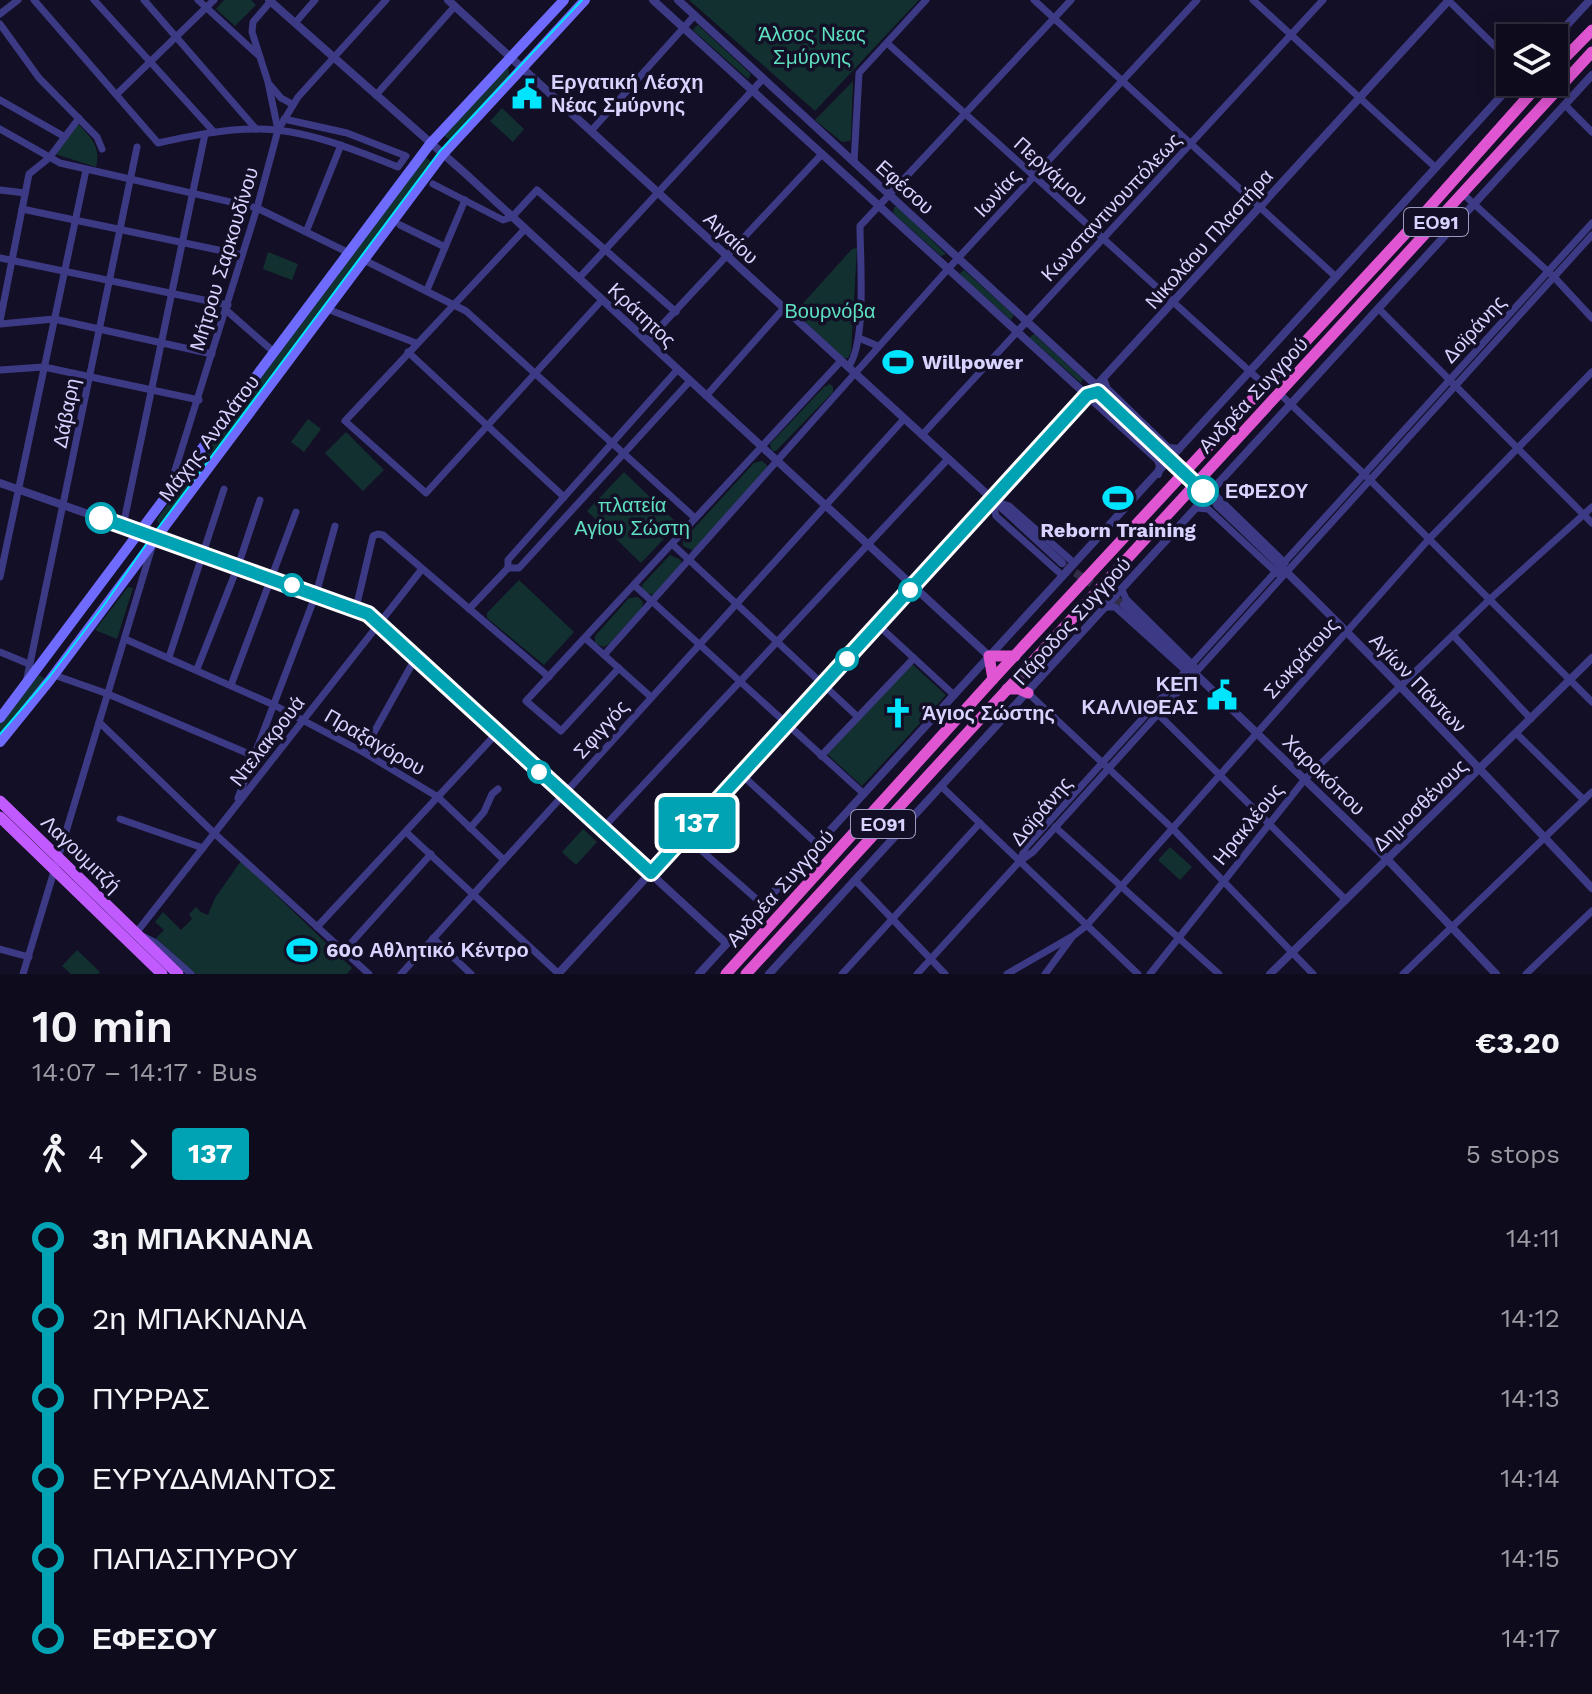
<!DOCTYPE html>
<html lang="en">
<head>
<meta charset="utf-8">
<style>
  :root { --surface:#0e0b1c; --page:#1c1929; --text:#f1f3f6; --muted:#9b9ba3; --line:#2e2b3b }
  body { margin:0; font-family:"Work Sans",sans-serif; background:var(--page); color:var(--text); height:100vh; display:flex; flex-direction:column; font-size:30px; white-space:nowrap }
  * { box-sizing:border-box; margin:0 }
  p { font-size:26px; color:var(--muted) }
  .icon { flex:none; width:44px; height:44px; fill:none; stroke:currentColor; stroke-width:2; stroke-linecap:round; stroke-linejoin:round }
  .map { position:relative; height:974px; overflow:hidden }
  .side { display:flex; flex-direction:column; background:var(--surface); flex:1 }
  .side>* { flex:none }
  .badge { padding:0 16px; border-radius:6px; font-size:28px; line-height:52px }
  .buttons { position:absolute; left:1496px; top:24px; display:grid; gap:16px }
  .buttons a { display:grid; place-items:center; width:72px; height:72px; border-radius:0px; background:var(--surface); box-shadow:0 4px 20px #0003,0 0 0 2px var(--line); font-size:40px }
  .map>.badge { position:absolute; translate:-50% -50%; box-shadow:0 0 0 4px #fff }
  .legs { display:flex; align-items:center; gap:12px; height:88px; padding:0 32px; font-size:26px }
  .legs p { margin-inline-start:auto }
  .summary { display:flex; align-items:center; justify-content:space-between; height:136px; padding:0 32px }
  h1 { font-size:44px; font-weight:600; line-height:60px }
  ul { padding:0 32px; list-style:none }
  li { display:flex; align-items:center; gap:28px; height:80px; font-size:30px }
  li i { display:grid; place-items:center; width:12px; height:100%; margin:0 10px; background:currentColor }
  li i::after { content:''; width:20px; height:20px; margin:-10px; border:6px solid; border-radius:50%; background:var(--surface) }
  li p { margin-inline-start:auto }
  li:first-child i { background:linear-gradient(#0000 50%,currentColor 0) }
  li:last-child i { background:linear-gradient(currentColor 50%,#0000 0) }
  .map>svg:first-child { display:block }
  .green { fill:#12302f }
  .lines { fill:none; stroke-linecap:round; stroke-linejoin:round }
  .tertiary-tunnel { stroke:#312d47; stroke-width:8; stroke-dasharray:8 4; stroke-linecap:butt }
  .minor { stroke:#3d3a85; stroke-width:7 }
  .tertiary { stroke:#3d3a85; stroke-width:8 }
  .secondary { stroke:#6f6bff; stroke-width:10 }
  .primary { stroke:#c25bff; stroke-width:11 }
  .trunk { stroke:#e055d1; stroke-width:11 }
  .tram { stroke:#00e5ff; stroke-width:2 }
  .line-1-casing { stroke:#fff; stroke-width:18 }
  .line-1 { stroke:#00a3b4; stroke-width:12 }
  .stop-1-dot { fill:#fff; stroke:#00a3b4; stroke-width:4 }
  .labels { text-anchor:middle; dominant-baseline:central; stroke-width:7; stroke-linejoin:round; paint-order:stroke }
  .shield { fill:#130f26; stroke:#9e99be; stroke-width:2 }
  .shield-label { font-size:18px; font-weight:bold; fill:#d9d4ff }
  .park-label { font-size:20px; fill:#5fe0c0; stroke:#130f26 }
  .poi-label { font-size:20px; font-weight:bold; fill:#d9d4ff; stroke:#130f26; text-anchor:start }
  .street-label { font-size:20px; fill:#d9d4ff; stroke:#130f26 }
  .stop-label { font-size:20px; font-weight:bold; fill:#d9d4ff; stroke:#130f26; text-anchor:start }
</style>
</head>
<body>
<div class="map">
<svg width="1592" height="974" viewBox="0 0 1592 974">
  <rect width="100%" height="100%" fill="#130f26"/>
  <g class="green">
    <polygon points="224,0 251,0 256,5 235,26 216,9"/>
    <polygon points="689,0 919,0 815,111"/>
    <polygon points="698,25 751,74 748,79 694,31 693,29"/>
    <polygon points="508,67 510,77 451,141 443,135"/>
    <polygon points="853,81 851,138 850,141 842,142 815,120"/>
    <polygon points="502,108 524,129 513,142 490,121"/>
    <path d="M77,123C91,137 101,147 96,167L55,154Z"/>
    <polygon points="424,156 433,163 163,525 158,523 157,519"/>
    <polygon points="894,207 898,207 946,254 941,256 893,213"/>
    <polygon points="857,248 851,352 848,358 843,358 798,315 798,309 852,249"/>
    <polygon points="268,252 298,264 292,280 263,269"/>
    <polygon points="964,270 1014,315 1011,320 961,276 960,273"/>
    <polygon points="1034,334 1083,379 1081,383 1031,339 1030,337"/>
    <polygon points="830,384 833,387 833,392 776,451 772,451 770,444 824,387"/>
    <polygon points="308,419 321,429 304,452 291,442"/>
    <polygon points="346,432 384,470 363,491 325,453"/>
    <polygon points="762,461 767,465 767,472 694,551 683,546 683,540 754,463"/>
    <polygon points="624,472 678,524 641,563 587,511"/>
    <polygon points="670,555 681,560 681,565 653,595 643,591 642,585"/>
    <polygon points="519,580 574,632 544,665 487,618 487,613"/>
    <polygon points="128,587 133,588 117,639 95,630"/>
    <polygon points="638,597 643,602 642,608 609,644 603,647 595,643 595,636 629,598"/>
    <polygon points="911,663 946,695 862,786 827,754"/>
    <polygon points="39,675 48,681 0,740 0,723"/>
    <polygon points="583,829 597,842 576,865 562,852"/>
    <polygon points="1170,847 1192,867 1180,880 1158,860"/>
    <polygon points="241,861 352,968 347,974 194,974 156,938 164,930 155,922 163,912 181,930 192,919 189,914 196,907 201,912 208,915 215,898"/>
    <polygon points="77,950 100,972 98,974 71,974 62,966"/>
  </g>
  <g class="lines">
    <g class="tertiary-tunnel">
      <polyline points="1165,456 1217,505"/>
      <polyline points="1065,566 1124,605"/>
    </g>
    <g class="minor">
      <path d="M34,0L158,143C190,136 223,129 256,129C302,128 356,150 398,167L406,156L347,133L284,119"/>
      <polyline points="94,0 214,132"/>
      <polyline points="144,0 256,129"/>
      <polyline points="198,0 258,55"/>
      <polyline points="1034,0 1335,276"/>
      <polyline points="1253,0 1435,167"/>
      <polyline points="1448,0 1510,61"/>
      <polyline points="271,1 253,22 252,32 268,82 278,130"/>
      <polyline points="0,14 18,0"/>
      <polyline points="295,23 315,0"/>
      <polyline points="0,24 39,78 97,137 102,149"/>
      <polyline points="887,43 1266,386"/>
      <polyline points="270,85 281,98 292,104"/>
      <polyline points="117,94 214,0"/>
      <polyline points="376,95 455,6"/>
      <polyline points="0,100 65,137"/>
      <polyline points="1565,105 1592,132"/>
      <polyline points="0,129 60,163 257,208 349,253"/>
      <polyline points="591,131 695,15"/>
      <polyline points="854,162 859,73 926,0"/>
      <polyline points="433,184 503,220 512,217 537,190 676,312"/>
      <polyline points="0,190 25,193"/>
      <polyline points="1462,193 1554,277 1592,318"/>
      <polyline points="22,209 242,255"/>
      <polyline points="400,225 445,247"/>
      <polyline points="525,229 345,421 426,493 602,300"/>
      <polyline points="306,232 341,145"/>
      <polyline points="0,258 228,305"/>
      <polyline points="364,260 466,311 695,518"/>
      <polyline points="579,278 763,79"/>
      <polyline points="427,290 465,200"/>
      <polyline points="327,309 416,343"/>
      <polyline points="1379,309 1592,523"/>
      <polyline points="226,310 275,353"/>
      <polyline points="0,321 29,174 49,158 79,118"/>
      <polyline points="0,324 54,319 212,354"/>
      <polyline points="859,338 878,346"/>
      <polyline points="647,341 822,154"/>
      <polyline points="408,352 564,497"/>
      <path d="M848,367C867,344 860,259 860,226L1071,0"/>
      <polyline points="0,370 44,367 199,400"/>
      <polyline points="1279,393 1363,473 1592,702"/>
      <polyline points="706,396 784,308"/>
      <polyline points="922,435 1323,0"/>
      <polyline points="171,483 257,208 278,130 298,97 386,0"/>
      <polyline points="1212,492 1285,563"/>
      <polyline points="992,500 996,516 1063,576"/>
      <polyline points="998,502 1009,506 1074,563"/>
      <polyline points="1197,508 1208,509 1278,574"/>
      <polyline points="123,526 205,134"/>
      <polyline points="672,544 858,717"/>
      <polyline points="508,568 519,568 690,381"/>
      <polyline points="0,577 86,170"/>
      <polyline points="634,585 864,794"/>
      <polyline points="1122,590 1126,599 1194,666"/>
      <polyline points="1107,607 1115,607 1186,671"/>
      <polyline points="356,608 373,536 378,534 383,535 549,677"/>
      <polyline points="469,609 508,568 508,560 678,369"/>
      <polyline points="878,625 954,695"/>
      <polyline points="1453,635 1531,719"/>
      <polyline points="585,638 651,697"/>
      <polyline points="125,639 274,705 363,752 438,797 504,860"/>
      <polyline points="0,652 29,664"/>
      <polyline points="604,655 948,269 1197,0"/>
      <polyline points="169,657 224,489"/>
      <polyline points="619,668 561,731 526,701 841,361"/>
      <polyline points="197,669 238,566 260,500"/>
      <polyline points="54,675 108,694 254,756"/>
      <polyline points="27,678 137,147"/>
      <polyline points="231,685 296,512"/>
      <polyline points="1028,693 1172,828 1313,974"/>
      <polyline points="1158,714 1346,900"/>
      <polyline points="99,722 214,833 369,974"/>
      <polyline points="1516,733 1584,800"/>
      <polyline points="363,752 416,657"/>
      <polyline points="821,756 914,658"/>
      <polyline points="741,774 817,844"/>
      <polyline points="942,787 1138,974"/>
      <polyline points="238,798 316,594 335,526"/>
      <polyline points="120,819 203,848"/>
      <polyline points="1055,827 1219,974"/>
      <polyline points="470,828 484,812 492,794 498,789"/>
      <polyline points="602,829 948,459"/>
      <polyline points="406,832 559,974"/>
      <polyline points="685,836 762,904"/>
      <polyline points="1020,860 1026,847 1592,223"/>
      <polyline points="855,880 945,974"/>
      <polyline points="317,927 497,733"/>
      <polyline points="433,938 471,974"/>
      <polyline points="0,949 29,957"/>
      <polyline points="343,952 431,854"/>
      <polyline points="23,974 152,547"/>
      <polyline points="191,974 156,943 136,933 422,569"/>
      <polyline points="401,974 904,419"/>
      <polyline points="842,974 980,823"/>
      <polyline points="917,974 1019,862 1033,852 1592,235"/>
      <polyline points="1007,974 1071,937"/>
      <polyline points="1045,974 1073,936 1086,926 1429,539 1592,372"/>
      <polyline points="1150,974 1305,779 1489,600 1592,507"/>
      <polyline points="1403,974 1592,792"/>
      <polyline points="1526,974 1592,911"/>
    </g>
    <g class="tertiary">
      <polyline points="269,0 467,175 989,656"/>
      <polyline points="448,0 1062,563"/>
      <polyline points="653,0 1158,460 1160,466 1158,474"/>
      <polyline points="678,0 1098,387"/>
      <polyline points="1554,39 1590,0"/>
      <polyline points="1103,379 1107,389 1168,448 1179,449"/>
      <polyline points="1098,392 1164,454"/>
      <polyline points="0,483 356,608 368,614 726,943"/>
      <path d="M1217,505C1347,628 1470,758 1592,888"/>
      <polyline points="1124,605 1387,859 1496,974"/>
      <polyline points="558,974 1449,0"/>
      <polyline points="699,974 1514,82"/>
      <polyline points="769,974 1592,75"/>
      <polyline points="1270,974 1592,658"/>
    </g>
    <g class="secondary">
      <polyline points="0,718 430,144 564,0"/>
      <polyline points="0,742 50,680 443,154 585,0"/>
    </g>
    <g class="primary">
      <polyline points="0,801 178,974"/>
      <polyline points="0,817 162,974"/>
    </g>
    <g class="trunk">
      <polyline points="1554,69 1592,30"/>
      <polyline points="993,679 989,656 1015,656"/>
      <polyline points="1007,689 1019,689 1028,693"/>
      <polyline points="726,974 993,679 1420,218 1541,82"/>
      <polyline points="746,974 1592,52"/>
    </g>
    <polyline class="tram" points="0,734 50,676 104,605 152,536 440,151 582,0"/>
  </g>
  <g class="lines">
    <g class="line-1-casing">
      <polyline id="line-1" points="101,518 368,614 651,873 1087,395 1098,392 1203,491"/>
    </g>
    <use href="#line-1" class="line-1"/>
  </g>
  <defs>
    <g id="civic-bare" transform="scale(2.4)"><path d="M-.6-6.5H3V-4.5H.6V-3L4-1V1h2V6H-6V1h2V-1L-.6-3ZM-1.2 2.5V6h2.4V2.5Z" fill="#00e5ff" stroke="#130f26" stroke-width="2.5" paint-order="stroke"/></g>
    <g id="stadium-bare" transform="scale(2.4)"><path d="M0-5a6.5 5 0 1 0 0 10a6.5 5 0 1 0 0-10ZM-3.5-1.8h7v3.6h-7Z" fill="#00e5ff" stroke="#130f26" stroke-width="2.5" paint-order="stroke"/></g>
    <g id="church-bare" transform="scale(2.4)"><path d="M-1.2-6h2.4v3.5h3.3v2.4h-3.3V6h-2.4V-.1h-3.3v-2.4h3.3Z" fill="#00e5ff" stroke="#130f26" stroke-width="2.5" paint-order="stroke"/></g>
  </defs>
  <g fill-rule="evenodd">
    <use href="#civic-bare" x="527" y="94"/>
    <use href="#stadium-bare" x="898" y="362"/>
    <use href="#stadium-bare" x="1118" y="498"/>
    <use href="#civic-bare" x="1222" y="695"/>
    <use href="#church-bare" x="898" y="713"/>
    <use href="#stadium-bare" x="302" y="950"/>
  </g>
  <g class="stop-1-dot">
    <circle cx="1203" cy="491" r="14"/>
    <circle cx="101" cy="518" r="14"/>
    <circle cx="292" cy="585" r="10"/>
    <circle cx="910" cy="590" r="10"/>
    <circle cx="847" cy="659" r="10"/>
    <circle cx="539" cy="772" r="10"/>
  </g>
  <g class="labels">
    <g class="shield">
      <rect x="1404" y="208" width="64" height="28" rx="6"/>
      <rect x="851" y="810" width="64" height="28" rx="6"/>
    </g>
    <g class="shield-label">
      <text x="1436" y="222">ΕΟ91</text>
      <text x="883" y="824">ΕΟ91</text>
    </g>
    <g class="park-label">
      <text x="812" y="34">Άλσος Νεας<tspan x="812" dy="23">Σμύρνης</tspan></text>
      <text x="830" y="311">Βουρνόβα</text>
      <text x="632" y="505">πλατεία<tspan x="632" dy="23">Αγίου Σώστη</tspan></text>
    </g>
    <g class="poi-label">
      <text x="551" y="82">Εργατική Λέσχη<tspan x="551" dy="23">Νέας Σμύρνης</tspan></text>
      <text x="922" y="362">Willpower</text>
      <text x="1118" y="530" text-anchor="middle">Reborn Training</text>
      <text x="1198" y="684" text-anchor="end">ΚΕΠ<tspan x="1198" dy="23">ΚΑΛΛΙΘΕΑΣ</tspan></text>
      <text x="922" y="713">Άγιος Σώστης</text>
      <text x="326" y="950">60ο Αθλητικό Κέντρο</text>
    </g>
    <g class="street-label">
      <text transform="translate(1051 171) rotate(42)">Περγάμου</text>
      <text transform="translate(905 187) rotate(42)">Εφέσου</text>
      <text transform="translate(997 193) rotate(-47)">Ιωνίας</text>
      <text transform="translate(1111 207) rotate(-47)">Κωνσταντινουπόλεως</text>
      <text transform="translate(731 238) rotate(43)">Αιγαίου</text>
      <text transform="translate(1209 239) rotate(-48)">Νικολάου Πλαστήρα</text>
      <text transform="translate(224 259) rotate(-73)">Μήτρου Σαρκουδίνου</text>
      <text transform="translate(642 315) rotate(43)">Κράτητος</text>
      <text transform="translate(1474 329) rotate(-48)">Δοϊράνης</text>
      <text transform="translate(1253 395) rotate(-47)">Ανδρέα Συγγρού</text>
      <text transform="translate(66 413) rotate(-79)">Δάβαρη</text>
      <text transform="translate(209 438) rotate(-53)">Μάχης Αναλάτου</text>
      <text transform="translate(1072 621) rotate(-48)">Πάροδος Συγγρού</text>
      <text transform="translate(1301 658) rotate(-48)">Σωκράτους</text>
      <text transform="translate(1418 683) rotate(46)">Αγίων Πάντων</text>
      <text transform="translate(601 729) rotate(-48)">Σφιγγός</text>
      <text transform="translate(267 741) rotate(-52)">Ντελακρουά</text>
      <text transform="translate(375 742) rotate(30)">Πραξαγόρου</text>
      <text transform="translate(1324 775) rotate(44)">Χαροκόπου</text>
      <text transform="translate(1420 805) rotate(-44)">Δημοσθένους</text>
      <text transform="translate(1041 811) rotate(-50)">Δοϊράνης</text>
      <text transform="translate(1248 824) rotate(-51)">Ηρακλέους</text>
      <text transform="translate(81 854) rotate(44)">Λαγουμιτζή</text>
      <text transform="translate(780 888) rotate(-48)">Ανδρέα Συγγρού</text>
    </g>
    <g class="stop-label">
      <text x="1225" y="491">ΕΦΕΣΟΥ</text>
    </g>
  </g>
</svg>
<div class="buttons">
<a><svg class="icon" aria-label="layers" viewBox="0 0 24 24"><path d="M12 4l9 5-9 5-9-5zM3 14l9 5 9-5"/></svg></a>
</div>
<b class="badge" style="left:697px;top:823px;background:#00a3b4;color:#fff">137</b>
</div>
<section class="side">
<div class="summary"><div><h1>10 min</h1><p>14:07 – 14:17 · Bus</p></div><b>€3.20</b></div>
<div class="legs"><svg class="icon" aria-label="walk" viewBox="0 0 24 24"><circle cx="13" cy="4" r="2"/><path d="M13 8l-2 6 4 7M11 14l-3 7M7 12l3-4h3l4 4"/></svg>4<svg class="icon" aria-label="forward" viewBox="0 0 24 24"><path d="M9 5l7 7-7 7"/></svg><b class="badge" style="background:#00a3b4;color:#fff">137</b><p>5 stops</p></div>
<ul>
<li><i style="color:#00a3b4"></i><b>3η ΜΠΑΚΝΑΝΑ</b><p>14:11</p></li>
<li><i style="color:#00a3b4"></i><span>2η ΜΠΑΚΝΑΝΑ</span><p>14:12</p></li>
<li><i style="color:#00a3b4"></i><span>ΠΥΡΡΑΣ</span><p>14:13</p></li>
<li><i style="color:#00a3b4"></i><span>ΕΥΡΥΔΑΜΑΝΤΟΣ</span><p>14:14</p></li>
<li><i style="color:#00a3b4"></i><span>ΠΑΠΑΣΠΥΡΟΥ</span><p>14:15</p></li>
<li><i style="color:#00a3b4"></i><b>ΕΦΕΣΟΥ</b><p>14:17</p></li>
</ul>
</section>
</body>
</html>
